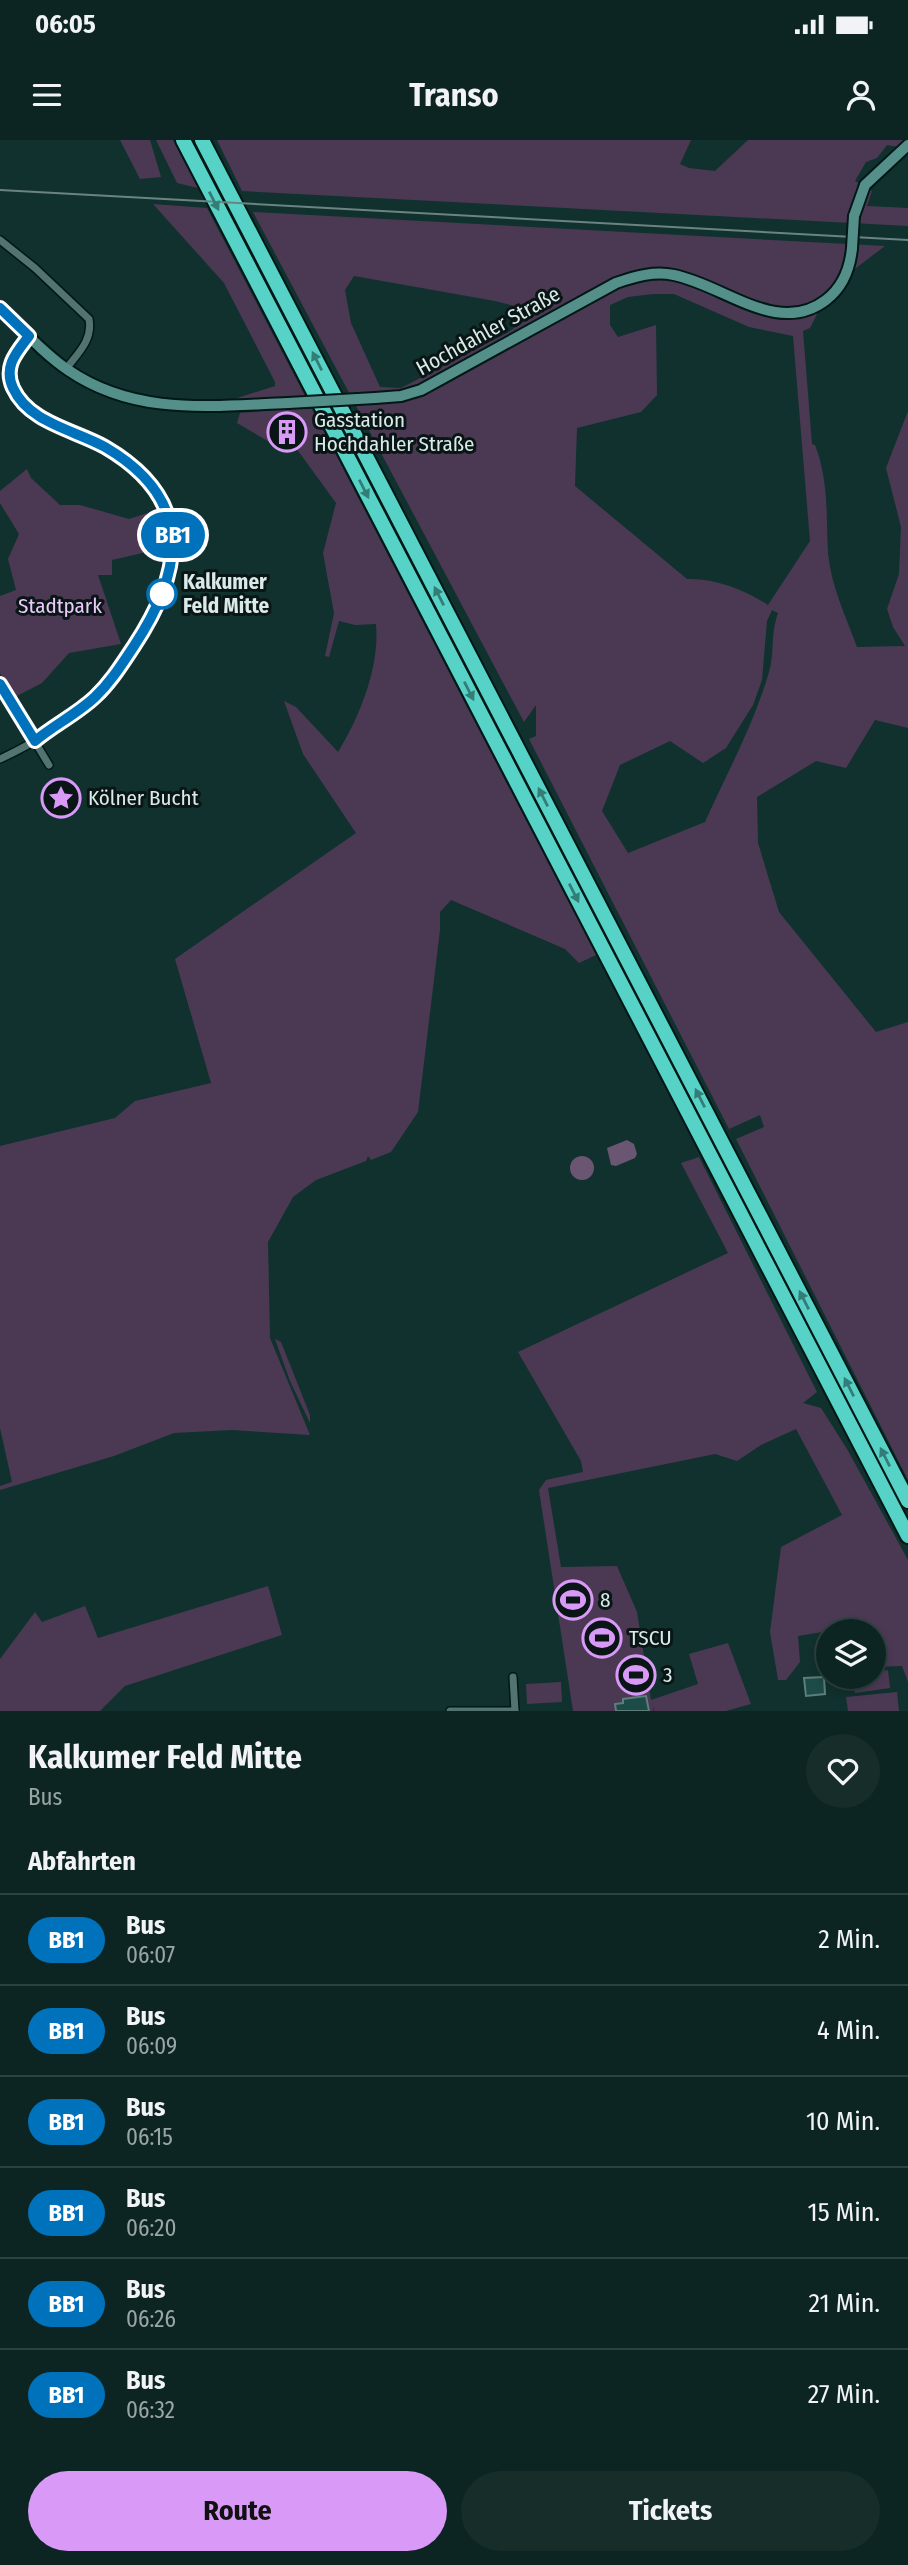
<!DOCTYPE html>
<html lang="de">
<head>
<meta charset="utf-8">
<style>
  :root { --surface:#0d2522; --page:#162d2a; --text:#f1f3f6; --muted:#9aa5a5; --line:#2d4240; --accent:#d99af7 }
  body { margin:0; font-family:"Fira Sans Condensed",sans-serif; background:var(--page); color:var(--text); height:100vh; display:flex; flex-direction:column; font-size:26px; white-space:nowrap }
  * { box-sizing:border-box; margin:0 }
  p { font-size:23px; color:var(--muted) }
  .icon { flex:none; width:38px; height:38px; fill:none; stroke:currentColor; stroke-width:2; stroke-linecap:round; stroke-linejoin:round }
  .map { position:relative; height:1571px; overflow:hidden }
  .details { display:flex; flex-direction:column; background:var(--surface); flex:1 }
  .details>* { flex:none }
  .badge { padding:0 14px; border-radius:23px; font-size:24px; line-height:46px }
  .fabs { position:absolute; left:816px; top:1479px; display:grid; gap:14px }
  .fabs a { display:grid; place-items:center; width:70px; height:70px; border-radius:50%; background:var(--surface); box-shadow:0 4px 10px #0003,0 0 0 2px var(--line); font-size:35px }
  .map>.badge { position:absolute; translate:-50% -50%; box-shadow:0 0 0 4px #fff }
  h2 { padding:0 28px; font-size:26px; line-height:63px }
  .round { display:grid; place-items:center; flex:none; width:74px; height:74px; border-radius:37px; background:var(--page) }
  .summary { display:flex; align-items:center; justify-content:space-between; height:119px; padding:0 28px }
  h1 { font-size:33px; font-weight:700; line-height:52px }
  .button { display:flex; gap:14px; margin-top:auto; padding:14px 28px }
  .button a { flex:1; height:80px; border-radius:42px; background:var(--accent); color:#111; font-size:28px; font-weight:700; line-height:80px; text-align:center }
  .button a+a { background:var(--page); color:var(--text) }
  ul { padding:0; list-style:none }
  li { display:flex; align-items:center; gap:21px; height:91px; padding:0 28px; border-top:2px solid var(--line) }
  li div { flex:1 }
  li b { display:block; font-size:26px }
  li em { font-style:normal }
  li .badge { min-width:77px; font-weight:700; text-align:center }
  .status { display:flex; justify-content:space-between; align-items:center; height:49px; padding:0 35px; background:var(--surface); direction:ltr }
  .status svg { height:19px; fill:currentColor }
  header { display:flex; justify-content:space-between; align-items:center; height:91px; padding:0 28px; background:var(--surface); font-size:32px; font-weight:700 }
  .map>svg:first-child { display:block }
  .green { fill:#4b3954; fill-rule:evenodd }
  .water { fill:#6a5673 }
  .building { fill:#1d4b47; stroke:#5d7e7a; stroke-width:2 }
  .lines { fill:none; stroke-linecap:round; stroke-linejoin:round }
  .minor-casing { stroke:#001816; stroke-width:10 }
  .secondary-casing { stroke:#001816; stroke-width:14 }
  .motorway-casing { stroke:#001816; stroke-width:18 }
  .minor { stroke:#52736f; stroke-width:7 }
  .secondary { stroke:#549089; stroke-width:10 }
  .motorway { stroke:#57d2c7; stroke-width:14 }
  .rail { stroke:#6b8482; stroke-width:2 }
  .secondary-bridge-casing { stroke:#001816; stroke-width:14; stroke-linecap:butt }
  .secondary-bridge { stroke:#549089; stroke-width:10 }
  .oneway { fill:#347d77 }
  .line-casing { stroke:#fff; stroke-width:16 }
  .line { stroke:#0072bc; stroke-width:10 }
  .stop-dot { fill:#fff; stroke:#0072bc; stroke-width:3.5 }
  .labels { text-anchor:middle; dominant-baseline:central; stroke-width:6; stroke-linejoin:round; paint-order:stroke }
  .street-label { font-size:21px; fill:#d9eae8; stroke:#091615 }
  .poi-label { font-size:21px; fill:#d9eae8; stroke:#091615; text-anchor:start }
  .stop-label { font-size:21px; font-weight:bold; fill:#d9eae8; stroke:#091615; text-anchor:start }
  .park-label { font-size:21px; fill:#edcafe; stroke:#091615 }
</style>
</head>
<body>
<div class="status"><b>06:05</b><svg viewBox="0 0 49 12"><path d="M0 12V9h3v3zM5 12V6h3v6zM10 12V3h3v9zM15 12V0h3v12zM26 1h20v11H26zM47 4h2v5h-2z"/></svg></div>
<header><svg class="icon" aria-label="menu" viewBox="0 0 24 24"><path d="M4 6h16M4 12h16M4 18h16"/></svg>Transo<svg class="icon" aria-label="person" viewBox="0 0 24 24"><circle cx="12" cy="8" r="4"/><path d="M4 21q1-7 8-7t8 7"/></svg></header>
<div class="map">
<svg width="908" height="1571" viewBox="0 0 908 1571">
  <rect width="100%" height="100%" fill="#11312e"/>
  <g class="green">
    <polygon points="120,0 150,0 161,37 140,39"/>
    <polygon points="156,0 173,0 198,48 177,43"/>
    <polygon points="217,0 691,0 680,24 689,28 715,31 748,0 906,0 899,7 887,5 877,18 866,22 855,41 872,51 867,66 908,68 908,86 242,51"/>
    <polygon points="153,64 207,68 305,256 234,259 275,246 275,242 224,143"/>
    <path d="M253,72L885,106L831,147L810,188L803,191L812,304L815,305C829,341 826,376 828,413C831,446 846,477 857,507L905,506L893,487L887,469L899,434L901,387L886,328L908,271V588L875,580L846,628L816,621L757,657L758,703L779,772L876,892L908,882V1340L736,999L764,987L760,975L729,989L529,599L536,596V565L524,582ZM354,136L495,161L538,172L507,193L401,248L380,247L351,183L345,150ZM653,154H674L749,187L793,196L810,401L768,465C745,450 715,438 687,439L575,346L577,288L641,272L657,255L656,185L618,197L610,185V165L628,157ZM772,470L778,473C770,496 775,512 769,532C754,584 727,633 705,682L628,713L602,671L620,625L670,601L703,623L726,608L753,565L762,540L767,481Z"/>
    <path d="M288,269H312L596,815L579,823L565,809L451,760L440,772V790L418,972L391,1012L371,1020L368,1016L366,1021L316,1040L293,1057L268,1102L270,1198L310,1295L231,1290L174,1293L114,1316L0,1350V1346L12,1342L0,1288V1006L115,978L135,961L211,943L175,819L356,693L303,614L284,561L296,567L338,612C360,577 380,526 376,484L355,485L339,481L329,517L325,516L334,473L323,413L336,363L296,308L295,311L278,307L237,283L240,273Z"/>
    <polygon points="27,329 31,338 60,365 80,365 129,379 160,369 169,407 112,420 112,435 98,435 121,504 69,513 42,543 13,558 0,533 0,456 16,450 8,419 19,394 0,363 0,351"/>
    <polygon points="699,1017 817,1252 803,1263 821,1268 847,1309 908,1420 908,1542 902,1526 873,1527 873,1491 828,1491 798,1496 800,1522 786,1540 778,1540 770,1492 781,1407 842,1375 796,1289 761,1305 737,1321 715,1314 548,1348 561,1427 617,1426 637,1472 651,1560 698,1544 689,1514 728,1503 751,1564 726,1571 654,1571 653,1566 653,1571 573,1571 539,1350 546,1340 583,1332 581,1321 518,1212 728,1113 681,1023"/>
    <polygon points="275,1199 281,1202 310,1275 310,1283 290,1241"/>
    <polygon points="268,1446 282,1495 125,1546 100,1571 0,1571 0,1519 35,1472 42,1482 85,1466 98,1498"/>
    <polygon points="888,1530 890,1548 855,1553 853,1537 873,1536 873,1532"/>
    <polygon points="561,1542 562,1562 527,1564 526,1544"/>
    <polygon points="897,1552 899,1571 848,1571 846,1557"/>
  </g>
  <g class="water">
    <polygon points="627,1000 634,1004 637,1014 635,1018 616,1026 611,1025 607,1008"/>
    <circle cx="582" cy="1028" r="12"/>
  </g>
  <g class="building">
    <polygon points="824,1537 825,1554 806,1556 804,1538"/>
    <polygon points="646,1556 649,1571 616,1571 615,1564 623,1563 623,1559"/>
  </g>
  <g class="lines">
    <g class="minor-casing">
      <g id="minor">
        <path d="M0,100L35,128L89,179C93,200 78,213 66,229"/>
        <polyline points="0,544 49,625"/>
        <path d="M0,619C34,603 71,582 97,555C130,521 183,441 173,391C168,369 154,347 139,332C106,300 49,293 21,261C0,235 11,218 29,196"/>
        <polyline points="513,1537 515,1571"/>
        <polyline points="450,1571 515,1571"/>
      </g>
    </g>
    <g class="secondary-casing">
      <g id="secondary">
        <polyline points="854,76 865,45 908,5"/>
        <path d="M0,168C22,189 43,213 68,230C135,276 210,266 288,263"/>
        <path d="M375,258L401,256L421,250L616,143C636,136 654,131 674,135C724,145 778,197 826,160C843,147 850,129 852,108"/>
      </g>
    </g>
    <g class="motorway-casing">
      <g id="motorway">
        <polyline points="183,0 908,1396"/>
        <polyline points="202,0 908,1361"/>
      </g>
    </g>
    <use href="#minor" class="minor"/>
    <use href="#secondary" class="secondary"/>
    <use href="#motorway" class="motorway"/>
    <polyline class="rail" points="0,50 908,100"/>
    <g class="secondary-bridge-casing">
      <g id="secondary-bridge">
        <polyline points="852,108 854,76"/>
        <polyline points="288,263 375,258"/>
      </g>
    </g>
    <use href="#secondary-bridge" class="secondary-bridge"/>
  </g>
  <defs><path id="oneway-solid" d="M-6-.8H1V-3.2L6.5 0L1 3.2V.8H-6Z" transform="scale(1.75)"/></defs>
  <g class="oneway">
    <use href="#oneway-solid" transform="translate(214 61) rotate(63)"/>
    <use href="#oneway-solid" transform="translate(317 221) rotate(-117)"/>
    <use href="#oneway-solid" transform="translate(364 349) rotate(63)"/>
    <use href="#oneway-solid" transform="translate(439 456) rotate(-117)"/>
    <use href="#oneway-solid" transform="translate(469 551) rotate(63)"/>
    <use href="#oneway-solid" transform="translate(543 657) rotate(-117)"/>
    <use href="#oneway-solid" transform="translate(574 753) rotate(63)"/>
    <use href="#oneway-solid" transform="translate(700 958) rotate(-117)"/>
    <use href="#oneway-solid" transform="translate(804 1160) rotate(-117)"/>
    <use href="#oneway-solid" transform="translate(849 1247) rotate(-117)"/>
    <use href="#oneway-solid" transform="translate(885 1317) rotate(-117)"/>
  </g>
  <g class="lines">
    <g class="line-casing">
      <path id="line" d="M0,168L29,196C17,212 3,226 13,248C29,283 75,290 105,307C194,359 185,429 134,506C122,524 111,542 95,557C77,574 54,585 35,601L0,544"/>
    </g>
    <use href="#line" class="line"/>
  </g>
  <defs>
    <g id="building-ring" transform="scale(2.0125)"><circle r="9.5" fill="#091615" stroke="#d99af7" stroke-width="1.5"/><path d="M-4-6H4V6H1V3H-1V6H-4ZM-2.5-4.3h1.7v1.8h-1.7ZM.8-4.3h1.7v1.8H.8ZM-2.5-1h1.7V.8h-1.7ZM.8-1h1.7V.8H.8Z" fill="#d99af7"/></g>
    <g id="sight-ring" transform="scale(2.0125)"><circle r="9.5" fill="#091615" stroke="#d99af7" stroke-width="1.5"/><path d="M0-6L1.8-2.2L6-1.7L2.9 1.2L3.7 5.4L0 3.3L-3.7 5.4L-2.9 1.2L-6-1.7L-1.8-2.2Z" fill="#d99af7"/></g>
    <g id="stadium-ring" transform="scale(2.0125)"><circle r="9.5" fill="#091615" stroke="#d99af7" stroke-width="1.5"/><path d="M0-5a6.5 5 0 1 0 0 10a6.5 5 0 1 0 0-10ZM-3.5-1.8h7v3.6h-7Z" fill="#d99af7"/></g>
  </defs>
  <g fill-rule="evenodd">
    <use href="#building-ring" x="287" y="292"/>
    <use href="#sight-ring" x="61" y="658"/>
    <use href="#stadium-ring" x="573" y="1460"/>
    <use href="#stadium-ring" x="602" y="1498"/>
    <use href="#stadium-ring" x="636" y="1535"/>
  </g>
  <circle class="stop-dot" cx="162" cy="454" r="14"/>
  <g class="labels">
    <g class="street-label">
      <text transform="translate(488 191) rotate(-29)">Hochdahler Straße</text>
    </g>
    <g class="poi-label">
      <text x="314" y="280">Gasstation<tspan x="314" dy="24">Hochdahler Straße</tspan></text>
      <text x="88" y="658">Kölner Bucht</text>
      <text x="600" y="1460">8</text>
      <text x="629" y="1498">TSCU</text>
      <text x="663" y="1535">3</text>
    </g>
    <g class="stop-label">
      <text x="183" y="442">Kalkumer<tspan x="183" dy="24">Feld Mitte</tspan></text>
    </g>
    <g class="park-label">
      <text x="60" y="466">Stadtpark</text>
    </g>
  </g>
</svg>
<div class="fabs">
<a><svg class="icon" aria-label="layers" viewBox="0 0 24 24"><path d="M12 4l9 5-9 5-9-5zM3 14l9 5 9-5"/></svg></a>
</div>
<b class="badge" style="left:173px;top:395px;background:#0072bc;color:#fff">BB1</b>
</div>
<section class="details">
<div class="summary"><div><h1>Kalkumer Feld Mitte</h1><p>Bus</p></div><a class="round"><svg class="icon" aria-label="heart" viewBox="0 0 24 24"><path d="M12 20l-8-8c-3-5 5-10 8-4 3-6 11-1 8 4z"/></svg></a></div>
<h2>Abfahrten</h2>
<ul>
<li><span class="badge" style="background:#0072bc;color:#fff">BB1</span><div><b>Bus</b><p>06:07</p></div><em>2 Min.</em></li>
<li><span class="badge" style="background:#0072bc;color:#fff">BB1</span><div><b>Bus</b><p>06:09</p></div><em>4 Min.</em></li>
<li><span class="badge" style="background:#0072bc;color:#fff">BB1</span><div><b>Bus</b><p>06:15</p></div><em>10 Min.</em></li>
<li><span class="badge" style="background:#0072bc;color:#fff">BB1</span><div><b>Bus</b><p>06:20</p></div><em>15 Min.</em></li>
<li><span class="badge" style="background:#0072bc;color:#fff">BB1</span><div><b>Bus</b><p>06:26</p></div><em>21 Min.</em></li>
<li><span class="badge" style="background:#0072bc;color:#fff">BB1</span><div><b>Bus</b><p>06:32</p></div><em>27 Min.</em></li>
</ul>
<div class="button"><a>Route</a><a>Tickets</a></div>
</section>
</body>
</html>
